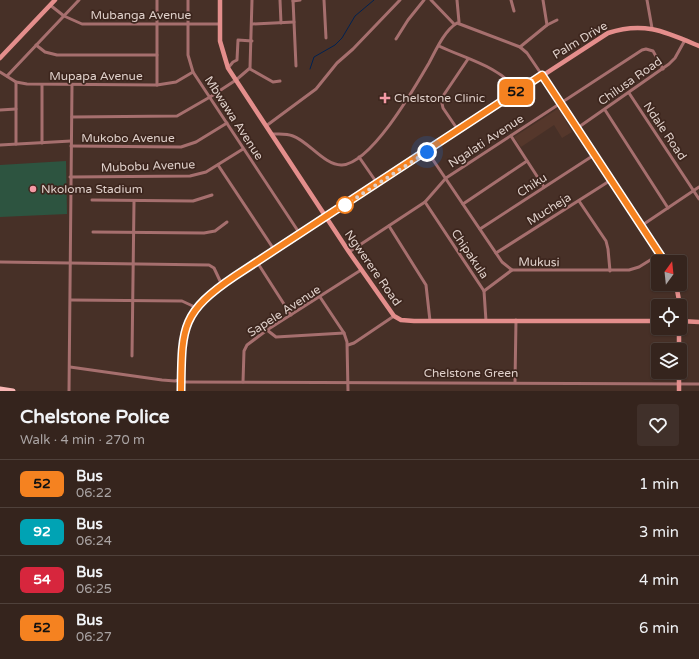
<!DOCTYPE html>
<html lang="en">
<head>
<meta charset="utf-8">
<style>
  :root { --surface:#35241d; --page:#40302a; --text:#f1f3f6; --muted:#aaa4a4; --line:#4f413b }
  body { margin:0; font-family:"Varela Round",sans-serif; background:var(--page); color:var(--text); height:100vh; display:flex; flex-direction:column; font-size:15px; white-space:nowrap }
  * { box-sizing:border-box; margin:0 }
  p { font-size:13px; color:var(--muted) }
  .icon { flex:none; width:22px; height:22px; fill:none; stroke:currentColor; stroke-width:2; stroke-linecap:round; stroke-linejoin:round }
  .map { position:relative; height:391px; overflow:hidden }
  .panel { display:flex; flex-direction:column; background:var(--surface); flex:1 }
  .panel>* { flex:none }
  .badge { padding:0 8px; border-radius:6px; font-size:14px; line-height:26px }
  .needle { width:26px; rotate:15deg }
  .tools { position:absolute; left:651px; top:255px; display:grid; gap:8px }
  .tools a { display:grid; place-items:center; width:36px; height:36px; border-radius:4px; background:var(--surface); box-shadow:0 1px 3px #0004,0 0 0 1px var(--line); font-size:20px }
  .you { position:absolute; width:20px; height:20px; margin:-10px; border:3px solid #fff; border-radius:50%; background:#1a73e8; box-shadow:0 0 0 6px #1a73e833 }
  .map>.badge { position:absolute; translate:-50% -50%; box-shadow:0 0 0 2px #fff }
  .round { display:grid; place-items:center; flex:none; width:42px; height:42px; border-radius:4px; background:var(--page) }
  .headline { display:flex; align-items:center; justify-content:space-between; height:68px; padding:0 20px }
  h1 { font-size:19px; font-weight:800; line-height:30px }
  ul { padding:0; list-style:none }
  li { display:flex; align-items:center; gap:12px; height:48px; padding:0 20px; border-top:1px solid var(--line) }
  li div { flex:1 }
  li b { display:block; font-size:15px }
  li em { font-style:normal }
  li .badge { min-width:44px; font-weight:700; text-align:center }
  .map>svg:first-child { display:block }
  .built { fill:#55372b }
  .green { fill:#2d5440 }
  .lines { fill:none; stroke-linecap:round; stroke-linejoin:round }
  .stream { stroke:#012251; stroke-width:1 }
  .street { stroke:#a66f6e; stroke-width:3 }
  .secondary { stroke:#e48e8c; stroke-width:4.5 }
  .primary { stroke:#f8b5b3; stroke-width:5 }
  .line-casing { stroke:#fff; stroke-width:9 }
  .line { stroke:#f58220; stroke-width:6 }
  .walk { stroke:#dfd0ca; stroke-width:4; stroke-dasharray:0 7.2 }
  .poi-dot { fill:#f49aa5; stroke:#3d261e; stroke-width:1.5 }
  .stop-dot { fill:#fff; stroke:#f58220; stroke-width:2 }
  .labels { text-anchor:middle; dominant-baseline:central; stroke-width:3.5; stroke-linejoin:round; paint-order:stroke }
  .street-label { font-size:12px; fill:#dfd0ca; stroke:#3d261e }
  .poi-label { font-size:12px; fill:#dfd0ca; stroke:#3d261e; text-anchor:start }
</style>
</head>
<body>
<div class="map">
<svg width="699" height="391" viewBox="0 0 699 391">
  <rect width="100%" height="100%" fill="#473027"/>
  <polygon class="built" points="559,108 572,132 562,138 554,125 521,147 514,137"/>
  <polygon class="green" points="66,161 67,214 0,217 0,165"/>
  <g class="lines">
    <polyline class="stream" points="310,69 314,57 335,45 342,38 355,16 374,0"/>
    <g class="street">
      <polyline points="188,0 188,55 193,72 300,234"/>
      <polyline points="280,0 281,23"/>
      <polyline points="293,0 296,66"/>
      <polyline points="324,0 326,38"/>
      <polyline points="431,0 454,24"/>
      <polyline points="457,0 459,22"/>
      <polyline points="511,0 514,11"/>
      <polyline points="647,0 652,28"/>
      <polyline points="293,1 300,0"/>
      <polyline points="50,5 64,16 82,24 220,24"/>
      <polyline points="252,24 294,22"/>
      <polyline points="547,25 557,20"/>
      <polyline points="396,39 408,20 424,0"/>
      <polyline points="36,45 45,52 57,55 157,55"/>
      <path d="M439,46C466,59 499,66 518,91"/>
      <polyline points="520,47 547,25 543,0"/>
      <polyline points="228,68 233,62 237,60 238,40 252,41"/>
      <polyline points="250,69 273,82 280,81"/>
      <polyline points="0,72 16,82 27,84 157,85 176,82 193,72"/>
      <polyline points="7,76 79,0"/>
      <polyline points="42,85 42,143"/>
      <polyline points="157,85 157,0"/>
      <polyline points="629,93 699,199"/>
      <polyline points="0,110 16,109"/>
      <polyline points="605,110 668,208"/>
      <polyline points="72,117 177,116 210,97 236,80 250,68 252,0"/>
      <polyline points="266,126 316,89 337,63 353,49 400,0"/>
      <polyline points="576,129 669,64 675,58 685,40"/>
      <polyline points="458,130 443,108 441,99 468,59"/>
      <path d="M272,134C279,134 286,133 293,136C308,141 325,166 342,165C372,163 415,87 429,63C436,50 444,31 457,23L520,47L527,53L542,75"/>
      <polyline points="511,136 544,187"/>
      <polyline points="16,144 16,82"/>
      <polyline points="0,145 71,141"/>
      <polyline points="71,146 181,147 196,142 227,123"/>
      <polyline points="427,151 502,262 512,270 629,270 639,267 660,254"/>
      <polyline points="359,157 377,183"/>
      <polyline points="218,165 275,251"/>
      <polyline points="70,177 190,176 206,172 243,149"/>
      <polyline points="92,200 193,201 212,195"/>
      <polyline points="579,201 606,241 608,249 610,271"/>
      <polyline points="425,202 484,291 486,321"/>
      <polyline points="463,204 527,161"/>
      <polyline points="389,226 426,285 430,321"/>
      <polyline points="641,226 699,187"/>
      <polyline points="480,229 594,155"/>
      <polyline points="93,232 204,233 215,231 227,222"/>
      <polyline points="349,252 425,202 446,178 642,50 646,49 653,51 663,69"/>
      <polyline points="496,253 611,180"/>
      <polyline points="0,262 209,265 214,268 222,285"/>
      <polyline points="257,262 291,315"/>
      <polyline points="484,291 512,270"/>
      <polyline points="320,297 344,333 347,342 348,391"/>
      <polyline points="71,300 182,301 197,308"/>
      <polyline points="267,330 276,337 344,333"/>
      <polyline points="348,345 354,343 394,316"/>
      <polyline points="132,356 134,202"/>
      <polyline points="70,367 162,380 175,381 181,379"/>
      <polyline points="181,382 699,384"/>
      <polyline points="243,382 244,351 247,345 267,330 361,270"/>
      <polyline points="515,382 516,320"/>
      <polyline points="69,391 72,85"/>
    </g>
    <g class="secondary">
      <polyline points="220,0 220,41 228,68 349,252 394,316 401,320 414,321 658,321"/>
      <polyline points="0,58 55,0"/>
      <polyline points="542,75 665,262"/>
      <polyline points="676,284 680,306"/>
      <polyline points="680,321 699,322"/>
      <polyline points="679,350 679,328"/>
      <path d="M180,391C182,328 180,314 235,276L608,33C644,21 666,32 699,46"/>
      <polyline points="679,391 679,372"/>
    </g>
    <polyline class="primary" points="0,389 13,391"/>
  </g>
  <g class="lines">
    <g class="line-casing">
      <path id="line" d="M181,391C182,328 180,313 235,276L542,75L665,262"/>
    </g>
    <use href="#line" class="line"/>
    <polyline class="walk" points="345,205 339,209 427,152"/>
  </g>
  <g class="poi-dot">
    <path d="M383 92h4v4h4v4h-4v4h-4v-4h-4v-4h4z"/>
    <circle cx="33" cy="189" r="4"/>
  </g>
  <circle class="stop-dot" cx="345" cy="205" r="8"/>
  <g class="labels">
    <g class="street-label">
      <text x="141" y="15">Mubanga Avenue</text>
      <text transform="translate(580 40) rotate(-31)">Palm Drive</text>
      <text x="96" y="76">Mupapa Avenue</text>
      <text transform="translate(630 81) rotate(-35)">Chilusa Road</text>
      <text transform="translate(234 118) rotate(57)">Mbwawa Avenue</text>
      <text transform="translate(665 131) rotate(56)">Ndale Road</text>
      <text x="128" y="138">Mukobo Avenue</text>
      <text transform="translate(486 141) rotate(-33)">Ngalati Avenue</text>
      <text transform="translate(148 166) rotate(-2)">Mubobu Avenue</text>
      <text transform="translate(532 185) rotate(-33)">Chiku</text>
      <text transform="translate(549 209) rotate(-32)">Mucheja</text>
      <text transform="translate(470 254) rotate(56)">Chipakula</text>
      <text transform="translate(539 262) rotate(1)">Mukusi</text>
      <text transform="translate(373 268) rotate(55)">Ngwerere Road</text>
      <text transform="translate(284 311) rotate(-33)">Sapele Avenue</text>
      <text x="471" y="373">Chelstone Green</text>
    </g>
    <g class="poi-label">
      <text x="394" y="98">Chelstone Clinic</text>
      <text x="41" y="189">Nkoloma Stadium</text>
    </g>
  </g>
</svg>
<div class="tools">
<a><svg class="needle" viewBox="-14 -14 28 28"><path d="M0-13l5 13h-10z" fill="#e53935"/><path d="M0 13l5-13h-10z" fill="#aaa4a4"/></svg></a>
<a><svg class="icon" aria-label="locate" viewBox="0 0 24 24"><circle cx="12" cy="12" r="6"/><path d="M12 2v4M12 18v4M2 12h4M18 12h4"/></svg></a>
<a><svg class="icon" aria-label="layers" viewBox="0 0 24 24"><path d="M12 4l9 5-9 5-9-5zM3 14l9 5 9-5"/></svg></a>
</div>
<div class="you" style="left:427px;top:152px"></div>
<b class="badge" style="left:516px;top:92px;background:#f58220;color:#111">52</b>
</div>
<section class="panel">
<div class="headline"><div><h1>Chelstone Police</h1><p>Walk · 4 min · 270 m</p></div><a class="round"><svg class="icon" aria-label="heart" viewBox="0 0 24 24"><path d="M12 20l-8-8c-3-5 5-10 8-4 3-6 11-1 8 4z"/></svg></a></div>
<ul>
<li><span class="badge" style="background:#f58220;color:#111">52</span><div><b>Bus</b><p>06:22</p></div><em>1 min</em></li>
<li><span class="badge" style="background:#00a3b4;color:#fff">92</span><div><b>Bus</b><p>06:24</p></div><em>3 min</em></li>
<li><span class="badge" style="background:#d7263d;color:#fff">54</span><div><b>Bus</b><p>06:25</p></div><em>4 min</em></li>
<li><span class="badge" style="background:#f58220;color:#111">52</span><div><b>Bus</b><p>06:27</p></div><em>6 min</em></li>
</ul>
</section>
</body>
</html>
